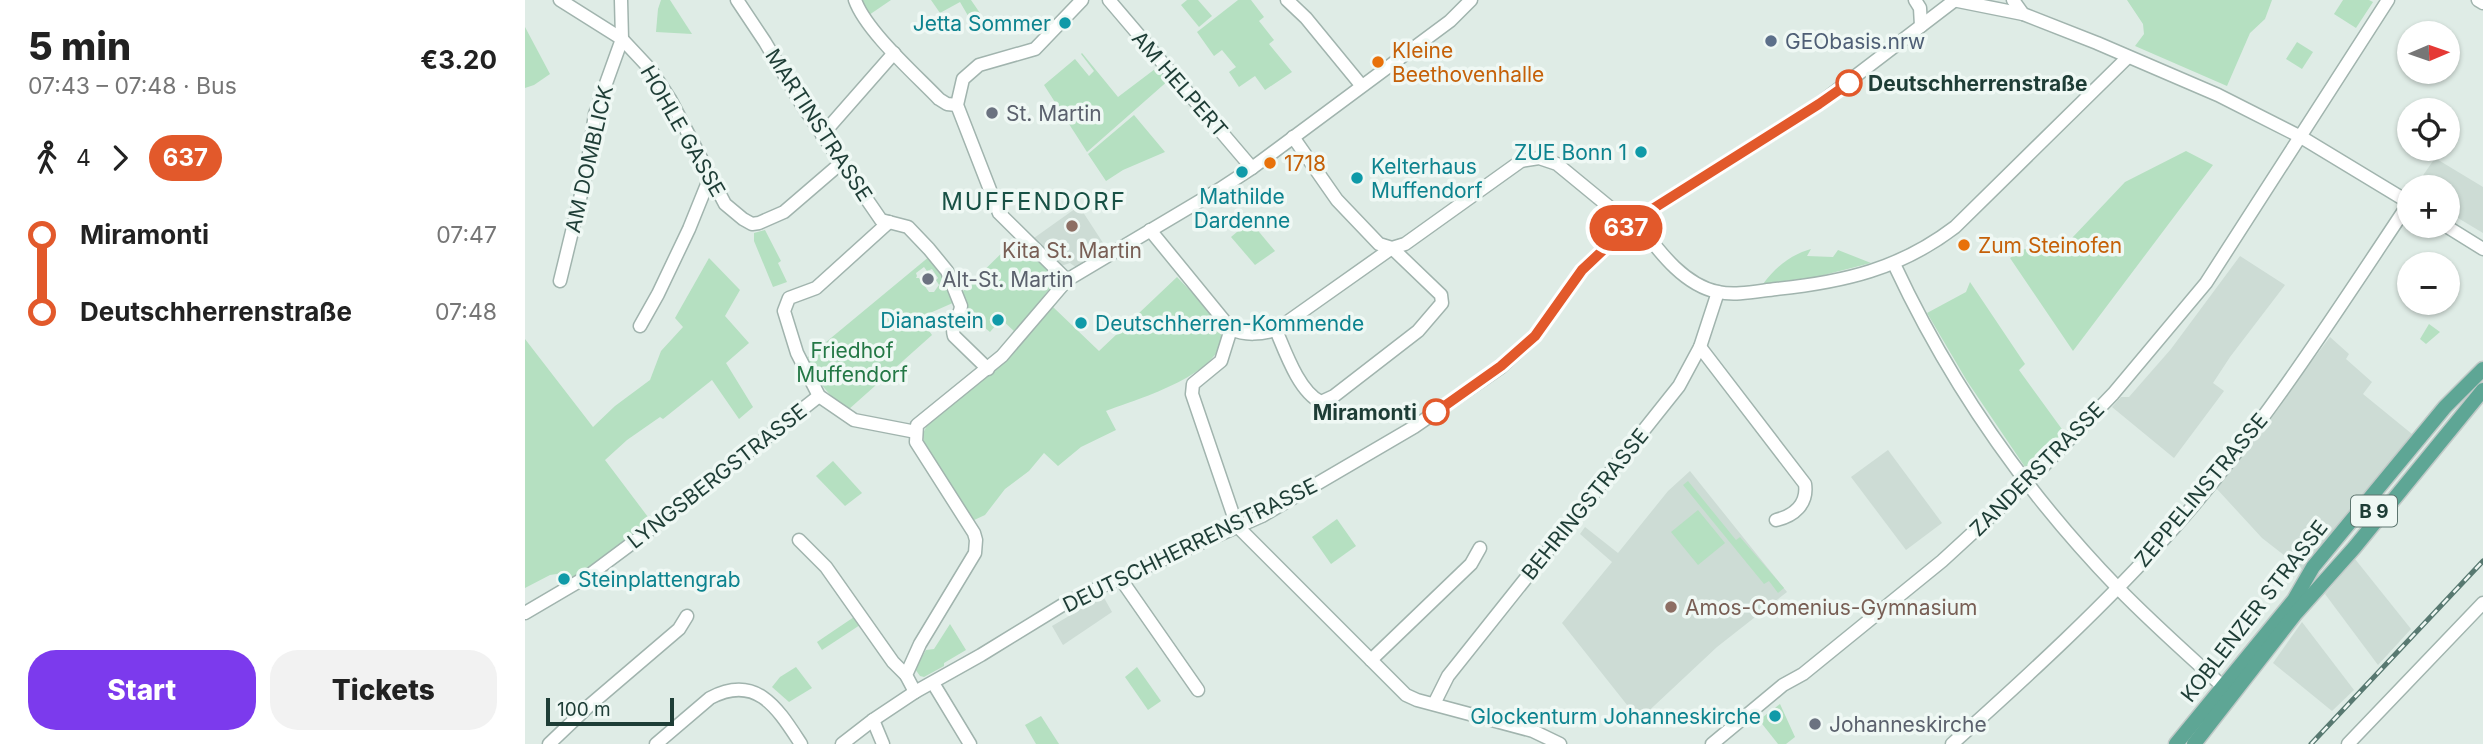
<!DOCTYPE html>
<html lang="en">
<head>
<meta charset="utf-8">
<style>
  :root { --surface:#fff; --page:#f2f2f2; --text:#222; --muted:#767676; --accent:#7c3aed }
  body { margin:0; font-family:Inter,sans-serif; background:var(--page); color:var(--text); height:100vh; display:flex; flex-direction:column; font-size:26px; white-space:nowrap }
  * { box-sizing:border-box; margin:0 }
  p { font-size:23px; color:var(--muted) }
  .icon { flex:none; width:38px; height:38px; fill:none; stroke:currentColor; stroke-width:2; stroke-linecap:round; stroke-linejoin:round }
  .map { position:relative; flex:1; overflow:hidden }
  .sheet { display:flex; flex-direction:column; background:var(--surface); width:525px }
  .sheet>* { flex:none }
  .badge { padding:0 14px; border-radius:23px; font-size:24px; line-height:46px }
  .needle { width:46px; rotate:88deg }
  .controls { position:absolute; left:1872px; top:21px; display:grid; gap:14px }
  .controls a { display:grid; place-items:center; width:63px; height:63px; border-radius:50%; background:var(--surface); box-shadow:0 2px 5px #0004; font-size:35px }
  .scale { position:absolute; left:21px; bottom:18px; width:128px; box-sizing:border-box; padding-left:7px; border:4px solid #1e3d36; border-top:0; font-size:19px; line-height:24px; white-space:nowrap; color:#1e3d36; -webkit-text-stroke:5px #eff8f4; paint-order:stroke }
  .map>.badge { position:absolute; translate:-50% -50%; box-shadow:0 0 0 4px #fff }
  .legs { display:flex; align-items:center; gap:10px; height:77px; padding:0 28px; font-size:23px }
  .legs p { margin-inline-start:auto }
  .overview { display:flex; align-items:center; justify-content:space-between; height:119px; padding:0 28px }
  h1 { font-size:38px; font-weight:800; line-height:52px }
  .cta { display:flex; gap:14px; margin-top:auto; padding:14px 28px }
  .cta a { flex:1; height:80px; border-radius:28px; background:var(--accent); color:#fff; font-size:28px; font-weight:800; line-height:80px; text-align:center }
  .cta a+a { background:var(--page); color:var(--text) }
  ul { padding:0 28px; list-style:none }
  li { display:flex; align-items:center; gap:24px; height:77px; font-size:26px }
  li i { display:grid; place-items:center; width:10px; height:100%; margin:0 9px; background:currentColor }
  li i::after { content:''; width:18px; height:18px; margin:-9px; border:5px solid; border-radius:50%; background:var(--surface) }
  li p { margin-inline-start:auto }
  li:first-child i { background:linear-gradient(#0000 50%,currentColor 0) }
  li:last-child i { background:linear-gradient(currentColor 50%,#0000 0) }
  main { display:flex; flex:1; min-height:0 }
  .map>svg:first-child { display:block }
  .built { fill:#cddcd5 }
  .green { fill:#b5e0c1; fill-rule:evenodd }
  .lines { fill:none; stroke-linecap:round; stroke-linejoin:round }
  .minor-casing { stroke:#a1b4ae; stroke-width:15 }
  .major-casing { stroke:#c0c9c7; stroke-width:17 }
  .minor { stroke:#fff; stroke-width:12 }
  .major { stroke:#5ea695; stroke-width:14 }
  .rail-casing { stroke:#587971; stroke-width:5 }
  .rail { stroke:#eff8f4; stroke-width:2.5; stroke-dasharray:8; stroke-linecap:butt }
  .line-1-casing { stroke:#fff; stroke-width:16 }
  .line-1 { stroke:#e2592b; stroke-width:10 }
  .culture-dot { fill:#0f9aa8; stroke:#eff8f4; stroke-width:2.5 }
  .service-dot { fill:#5c6f8a; stroke:#eff8f4; stroke-width:2.5 }
  .food-dot { fill:#e8710a; stroke:#eff8f4; stroke-width:2.5 }
  .stop-1-dot { fill:#fff; stroke:#e2592b; stroke-width:3.5 }
  .worship-dot { fill:#6b7280; stroke:#eff8f4; stroke-width:2.5 }
  .education-dot { fill:#8d6e63; stroke:#eff8f4; stroke-width:2.5 }
  .labels { text-anchor:middle; dominant-baseline:central; stroke-width:7; stroke-linejoin:round; paint-order:stroke }
  .shield { fill:#eff8f4; stroke:#5d756f; stroke-width:2 }
  .shield-label { font-size:19px; font-weight:bold; fill:#1e3d36 }
  .culture-label { font-size:21px; fill:#0d838f; stroke:#eff8f4; text-anchor:end }
  .service-label { font-size:21px; fill:#4e5e75; stroke:#eff8f4; text-anchor:start }
  .food-label { font-size:21px; fill:#c56008; stroke:#eff8f4; text-anchor:start }
  .stop-label { font-size:21px; font-weight:bold; fill:#1e3d36; stroke:#eff8f4; text-anchor:start }
  .street-label { font-size:21px; fill:#1e3d36; stroke:#eff8f4 }
  .worship-label { font-size:21px; fill:#5b616d; stroke:#eff8f4; text-anchor:start }
  .education-label { font-size:21px; fill:#785e54; stroke:#eff8f4 }
  .park-label { font-size:21px; fill:#247846; stroke:#eff8f4 }
  .quarter-label { font-size:24px; letter-spacing:2px; fill:#185145; stroke:#eff8f4 }
</style>
</head>
<body>
<main>
<section class="sheet">
<div class="overview"><div><h1>5 min</h1><p>07:43 – 07:48 · Bus</p></div><b>€3.20</b></div>
<div class="legs"><svg class="icon" aria-label="walk" viewBox="0 0 24 24"><circle cx="13" cy="4" r="2"/><path d="M13 8l-2 6 4 7M11 14l-3 7M7 12l3-4h3l4 4"/></svg>4<svg class="icon" aria-label="forward" viewBox="0 0 24 24"><path d="M9 5l7 7-7 7"/></svg><b class="badge" style="background:#e2592b;color:#fff">637</b></div>
<ul>
<li><i style="color:#e2592b"></i><b>Miramonti</b><p>07:47</p></li>
<li><i style="color:#e2592b"></i><b>Deutschherrenstraße</b><p>07:48</p></li>
</ul>
<div class="cta"><a>Start</a><a>Tickets</a></div>
</section>
<div class="map">
<svg width="1958" height="744" viewBox="0 0 1958 744">
  <rect width="100%" height="100%" fill="#dfece6"/>
  <g class="built">
    <polygon points="1910,158 1958,187 1958,233 1923,212 1923,187 1890,187"/>
    <polygon points="554,206 582,249 552,268 545,263 536,266 509,238"/>
    <polygon points="1715,256 1760,285 1705,357 1688,383 1699,391 1649,458 1587,407 1596,397 1604,397 1646,349"/>
    <polygon points="1805,337 1824,354 1821,359 1847,382 1838,394 1887,434 1778,570 1737,538 1691,488"/>
    <polygon points="1363,450 1417,523 1381,550 1326,477"/>
    <polygon points="1165,471 1262,592 1192,647 1114,720 1037,623 1087,562 1055,534 1060,527 1093,553 1143,491"/>
    <polygon points="1830,559 1886,629 1853,665 1800,594"/>
    <polygon points="578,596 587,612 538,645 527,626"/>
    <polygon points="1777,622 1829,690 1807,711 1748,663"/>
  </g>
  <g class="green">
    <polygon points="136,0 145,0 167,34 131,32 133,9"/>
    <polygon points="336,0 366,0 344,15"/>
    <polygon points="406,0 446,0 459,19 449,26 435,2 415,13"/>
    <polygon points="662,0 673,0 687,16 674,27 656,5"/>
    <polygon points="713,0 726,0 739,17 734,21 749,40 744,44 767,72 740,90 730,76 714,87 704,72 711,67 697,50 689,56 672,32"/>
    <polygon points="1602,0 1747,0 1740,19 1725,33 1702,86 1610,46 1619,34 1618,24"/>
    <polygon points="1818,0 1844,0 1848,2 1831,28 1809,14"/>
    <polygon points="0,27 25,74 9,85 0,88"/>
    <polygon points="1772,42 1788,52 1777,69 1761,59"/>
    <polygon points="557,53 593,97 634,66 645,79 562,152 519,85 550,59 564,76 569,71 556,54"/>
    <polygon points="609,115 640,152 598,170 581,181 563,154"/>
    <polygon points="1661,151 1688,165 1548,351 1485,258 1496,250 1547,238 1600,182"/>
    <polygon points="725,221 750,251 730,265 706,237"/>
    <polygon points="240,230 256,261 253,263 262,282 248,287 229,241 229,233"/>
    <polygon points="493,237 530,276 530,282 490,332 476,319 465,332 441,312 442,305 437,292"/>
    <path d="M1286,249L1282,256L1308,257L1313,250L1346,263L1291,277L1238,284C1251,267 1265,255 1286,249Z"/>
    <path d="M405,256L417,271L430,302L405,313L397,321L407,335L323,410C303,395 291,381 283,357ZM399,267L402,271L407,269L413,278L411,280L414,285L409,292H404L394,278H391L392,276L391,273Z"/>
    <polygon points="184,258 215,290 200,316 224,343 201,363 228,407 214,419 187,380 138,419 135,417 102,440 80,460 126,521 44,582 38,573 25,575 0,588 0,339 68,427 90,406 125,380 136,351 158,327 150,318"/>
    <path d="M652,277C665,291 682,306 692,322C720,369 609,400 581,411L591,430L556,447L533,466L519,453L504,471L480,489L460,515L447,521L399,443L398,434L404,420L482,360L528,307L574,351Z"/>
    <polygon points="1445,282 1500,364 1494,370 1539,432 1508,459 1510,461 1504,466 1500,467 1442,381 1402,313 1441,292"/>
    <polygon points="1904,324 1915,332 1901,344 1895,339"/>
    <polygon points="308,461 337,493 320,506 291,476"/>
    <polygon points="1163,481 1211,540 1215,537 1259,588 1253,593 1244,581 1239,584 1158,485"/>
    <polygon points="1173,510 1200,543 1173,565 1146,532"/>
    <polygon points="812,519 831,546 806,564 787,537"/>
    <polygon points="329,617 335,625 297,650 292,642"/>
    <polygon points="425,624 441,650 419,663 419,666 399,677 395,676 390,669 401,650 409,649"/>
    <polygon points="271,667 287,688 264,702 247,687 255,677"/>
    <polygon points="612,667 636,701 623,710 600,677"/>
    <polygon points="1255,704 1270,737 1261,744 1253,744 1234,720"/>
    <polygon points="516,716 534,744 511,744 500,725"/>
  </g>
  <g class="lines">
    <g class="minor-casing">
      <g id="minor">
        <polyline points="35,0 97,39 126,70 145,99 200,204 218,219 227,224 234,223 259,212 316,163"/>
        <path d="M212,0L240,42L277,105L356,220L383,227L404,249L422,271L436,306C435,318 425,323 429,336L463,369"/>
        <path d="M330,0C341,31 390,74 414,99L422,104L432,105"/>
        <polyline points="584,0 727,168"/>
        <polyline points="762,0 781,18 836,85"/>
        <polyline points="1390,0 1395,8 1396,26"/>
        <polyline points="1428,0 1498,14 1572,43 1693,95 1776,137 1885,203"/>
        <polyline points="1488,0 1498,14"/>
        <polyline points="1953,0 1958,3"/>
        <polyline points="297,135 369,53"/>
        <polyline points="768,137 812,200 854,244 867,248 880,244 996,161 1014,158 1032,164 1105,224"/>
        <path d="M1110,220C1131,247 1157,285 1193,292C1211,296 1233,291 1251,289C1319,282 1375,269 1430,227L1603,57"/>
        <polyline points="364,222 291,288 264,298 259,311 272,353 294,396 329,420 391,432"/>
        <polyline points="1921,226 1958,249"/>
        <polyline points="625,230 706,329 696,361 668,384 667,394 712,526 881,695 892,700 1008,731 1035,744"/>
        <path d="M1369,264C1425,384 1501,493 1593,588C1625,621 1660,652 1694,683L1700,696"/>
        <polyline points="542,280 474,213 432,105 438,79 454,65 510,49 557,0"/>
        <polyline points="35,281 61,174 70,114 97,39 96,0"/>
        <polyline points="115,326 133,294 164,229 185,177"/>
        <path d="M706,329C721,336 736,334 751,330L867,248"/>
        <path d="M751,330C760,351 774,392 796,402L809,396L893,331L917,303L916,295L867,248"/>
        <path d="M1175,347L1280,484C1283,504 1269,516 1251,520"/>
        <polyline points="274,540 301,567 368,662 381,675"/>
        <polyline points="595,578 673,690"/>
        <polyline points="0,613 63,576 118,535 294,396"/>
        <polyline points="846,660 946,564 955,548"/>
        <polyline points="408,683 445,744"/>
        <polyline points="390,692 381,675 395,644 450,553 451,540 449,533 391,442 392,425 477,356 542,280 695,189 727,168 925,21 946,0"/>
        <polyline points="909,704 923,676 1154,386 1175,347 1193,292"/>
        <polyline points="348,720 358,744"/>
        <polyline points="24,744 65,705 154,629 162,616"/>
        <path d="M131,744L185,698C232,673 253,709 276,744"/>
        <polyline points="317,744 348,720 390,692 456,655 544,601 737,516 889,427 976,367 1010,336 1057,270 1110,220 1294,104 1430,0"/>
        <polyline points="1187,744 1258,685 1278,674 1417,561 1502,483 1588,394 1681,283 1863,0"/>
        <path d="M1427,744C1504,675 1579,606 1648,529C1737,429 1810,314 1884,203"/>
        <polyline points="1823,744 1958,603"/>
      </g>
    </g>
    <g class="major-casing">
      <g id="major">
        <polyline points="1651,744 1769,600 1788,567 1920,407 1958,369"/>
        <polyline points="1669,744 1771,613 1829,548 1958,390"/>
      </g>
    </g>
    <use href="#minor" class="minor"/>
    <use href="#major" class="major"/>
    <g class="rail-casing">
      <polyline id="rail" points="1786,744 1958,561"/>
    </g>
    <use href="#rail" class="rail"/>
  </g>
  <g class="lines">
    <g class="line-1-casing">
      <polyline id="line-1" points="911,412 976,366 1010,336 1057,270 1110,220 1294,104 1324,83"/>
    </g>
    <use href="#line-1" class="line-1"/>
  </g>
  <g class="culture-dot">
    <circle cx="540" cy="23" r="7"/>
    <circle cx="1116" cy="152" r="7"/>
    <circle cx="717" cy="172" r="7"/>
    <circle cx="832" cy="178" r="7"/>
    <circle cx="473" cy="320" r="7"/>
    <circle cx="556" cy="323" r="7"/>
    <circle cx="39" cy="579" r="7"/>
    <circle cx="1250" cy="716" r="7"/>
  </g>
  <circle class="service-dot" cx="1246" cy="41" r="7"/>
  <g class="food-dot">
    <circle cx="853" cy="62" r="7"/>
    <circle cx="745" cy="163" r="7"/>
    <circle cx="1439" cy="245" r="7"/>
  </g>
  <g class="stop-1-dot">
    <circle cx="1324" cy="83" r="12"/>
    <circle cx="911" cy="412" r="12"/>
  </g>
  <g class="worship-dot">
    <circle cx="467" cy="113" r="7"/>
    <circle cx="403" cy="279" r="7"/>
    <circle cx="1290" cy="724" r="7"/>
  </g>
  <g class="education-dot">
    <circle cx="547" cy="226" r="7"/>
    <circle cx="1146" cy="607" r="7"/>
  </g>
  <g class="labels">
    <rect class="shield" x="1826" y="495.5" width="46" height="31" rx="5"/>
    <g class="shield-label">
      <text x="1849" y="511">B 9</text>
    </g>
    <g class="culture-label">
      <text x="526" y="23">Jetta Sommer</text>
      <text x="1102" y="152">ZUE Bonn 1</text>
      <text x="846" y="166" text-anchor="start">Kelterhaus<tspan x="846" dy="24">Muffendorf</tspan></text>
      <text x="717" y="196" text-anchor="middle">Mathilde<tspan x="717" dy="24">Dardenne</tspan></text>
      <text x="459" y="320">Dianastein</text>
      <text x="570" y="323" text-anchor="start">Deutschherren-Kommende</text>
      <text x="53" y="579" text-anchor="start">Steinplattengrab</text>
      <text x="1236" y="716">Glockenturm Johanneskirche</text>
    </g>
    <g class="service-label">
      <text x="1260" y="41">GEObasis.nrw</text>
    </g>
    <g class="food-label">
      <text x="867" y="50">Kleine<tspan x="867" dy="24">Beethovenhalle</tspan></text>
      <text x="759" y="163">1718</text>
      <text x="1453" y="245">Zum Steinofen</text>
    </g>
    <g class="stop-label">
      <text x="1343" y="83">Deutschherrenstraße</text>
      <text x="892" y="412" text-anchor="end">Miramonti</text>
    </g>
    <g class="street-label">
      <text transform="translate(655 84) rotate(49)">AM HELPERT</text>
      <text transform="translate(294 125) rotate(57)">MARTINSTRASSE</text>
      <text transform="translate(158 131) rotate(60)">HOHLE GASSE</text>
      <text transform="translate(64 159) rotate(-77)">AM DOMBLICK</text>
      <text transform="translate(1512 469) rotate(-45)">ZANDERSTRASSE</text>
      <text transform="translate(192 476) rotate(-38)">LYNGSBERGSTRASSE</text>
      <text transform="translate(1676 490) rotate(-50)">ZEPPELINSTRASSE</text>
      <text transform="translate(1060 504) rotate(-51)">BEHRINGSTRASSE</text>
      <text transform="translate(665 545) rotate(-26)">DEUTSCHHERRENSTRASSE</text>
      <text transform="translate(1729 611) rotate(-52)">KOBLENZER STRASSE</text>
    </g>
    <g class="worship-label">
      <text x="481" y="113">St. Martin</text>
      <text x="417" y="279">Alt-St. Martin</text>
      <text x="1304" y="724">Johanneskirche</text>
    </g>
    <g class="education-label">
      <text x="547" y="250">Kita St. Martin</text>
      <text x="1160" y="607" text-anchor="start">Amos-Comenius-Gymnasium</text>
    </g>
    <g class="park-label">
      <text x="327" y="350">Friedhof<tspan x="327" dy="24">Muffendorf</tspan></text>
    </g>
    <g class="quarter-label">
      <text x="509" y="201">MUFFENDORF</text>
    </g>
  </g>
</svg>
<div class="controls">
<a><svg class="needle" viewBox="-14 -14 28 28"><path d="M0-13l5 13h-10z" fill="#e53935"/><path d="M0 13l5-13h-10z" fill="#767676"/></svg></a>
<a><svg class="icon" aria-label="locate" viewBox="0 0 24 24"><circle cx="12" cy="12" r="6"/><path d="M12 2v4M12 18v4M2 12h4M18 12h4"/></svg></a>
<a>+</a>
<a>−</a>
</div>
<div class="scale">100 m</div>
<b class="badge" style="left:1101px;top:228px;background:#e2592b;color:#fff">637</b>
</div>
</main>
</body>
</html>
